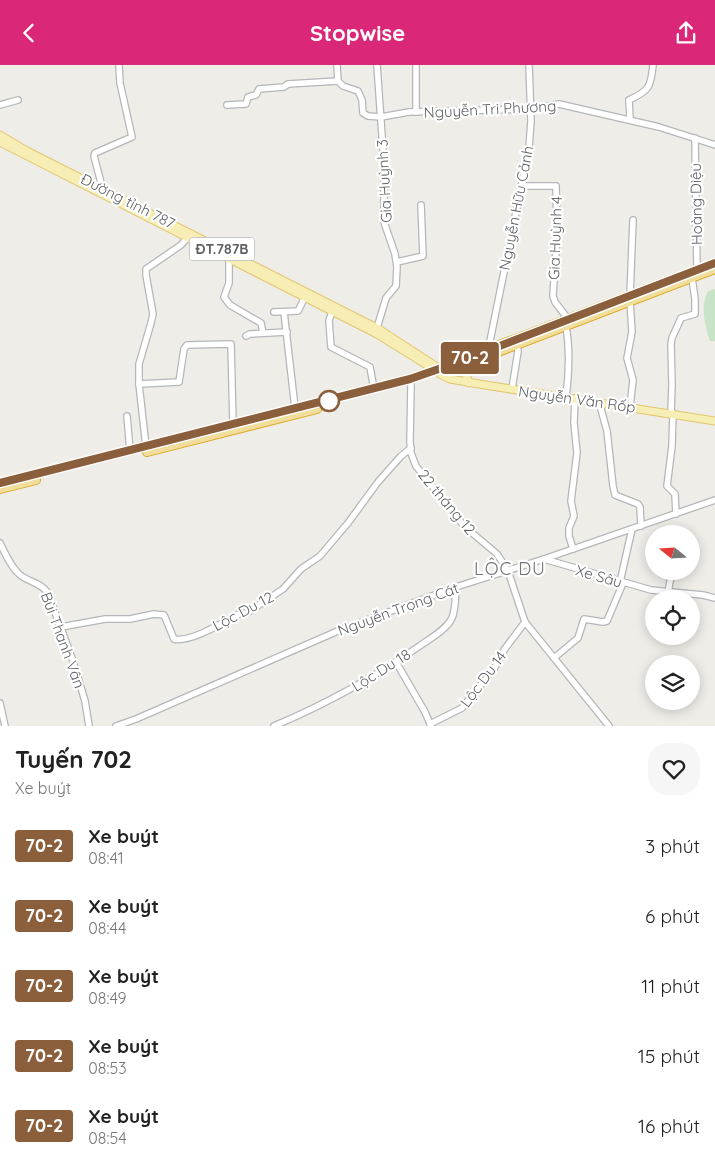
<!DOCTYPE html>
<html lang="vi">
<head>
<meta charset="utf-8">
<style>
  :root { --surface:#fff; --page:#f6f6f6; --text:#222; --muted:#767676; --accent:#db2777 }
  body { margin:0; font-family:Quicksand,sans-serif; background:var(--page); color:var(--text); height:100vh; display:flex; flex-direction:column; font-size:19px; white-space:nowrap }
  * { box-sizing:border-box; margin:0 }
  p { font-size:16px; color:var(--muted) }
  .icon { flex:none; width:28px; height:28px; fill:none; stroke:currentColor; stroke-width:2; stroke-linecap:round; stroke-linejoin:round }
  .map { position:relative; height:661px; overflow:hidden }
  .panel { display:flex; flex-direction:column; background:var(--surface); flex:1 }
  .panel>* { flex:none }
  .badge { padding:0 10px; border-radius:4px; font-size:18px; line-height:32px }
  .needle { width:32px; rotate:288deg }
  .fabs { position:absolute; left:645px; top:460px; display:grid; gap:10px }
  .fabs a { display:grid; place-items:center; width:55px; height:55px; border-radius:50%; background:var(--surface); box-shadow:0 2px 12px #0003; font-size:25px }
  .map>.badge { position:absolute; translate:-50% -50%; box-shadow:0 0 0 2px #fff }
  .round { display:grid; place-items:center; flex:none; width:52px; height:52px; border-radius:20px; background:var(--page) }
  .headline { display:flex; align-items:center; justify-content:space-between; height:85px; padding:0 15px }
  h1 { font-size:24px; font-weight:800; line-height:38px }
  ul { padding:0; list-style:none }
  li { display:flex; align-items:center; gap:15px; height:70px; padding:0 15px }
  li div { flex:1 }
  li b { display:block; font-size:19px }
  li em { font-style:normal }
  li .badge { min-width:55px; font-weight:700; text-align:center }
  header { display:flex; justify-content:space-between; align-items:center; height:65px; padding:0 15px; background:var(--accent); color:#fff; font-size:22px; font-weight:800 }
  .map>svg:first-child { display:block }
  .green { fill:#c7e3c8 }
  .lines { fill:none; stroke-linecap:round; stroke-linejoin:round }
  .minor-casing { stroke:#b4b6ba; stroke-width:8 }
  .major-casing { stroke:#e2c56d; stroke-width:9 }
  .highway-casing { stroke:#dba51b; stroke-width:10 }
  .minor { stroke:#fff; stroke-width:5.5 }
  .major { stroke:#f6eeb5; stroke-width:7 }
  .highway { stroke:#f1de9c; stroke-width:8 }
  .line-casing { stroke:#fff; stroke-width:11 }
  .line { stroke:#8b5e3c; stroke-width:8 }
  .stop-dot { fill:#fff; stroke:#8b5e3c; stroke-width:2.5 }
  .labels { text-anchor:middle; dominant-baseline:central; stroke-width:4.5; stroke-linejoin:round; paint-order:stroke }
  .shield { fill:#fff; stroke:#8e9093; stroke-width:1 }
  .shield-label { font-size:14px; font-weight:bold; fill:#5e6165 }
  .street-label { font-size:15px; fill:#5e6165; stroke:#fff }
  .quarter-label { font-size:18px; letter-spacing:1px; fill:#707377; stroke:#fff }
</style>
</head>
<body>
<header><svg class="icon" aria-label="back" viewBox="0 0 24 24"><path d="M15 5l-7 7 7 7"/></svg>Stopwise<svg class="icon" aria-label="share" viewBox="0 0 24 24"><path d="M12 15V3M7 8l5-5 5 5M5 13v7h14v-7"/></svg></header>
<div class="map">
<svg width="715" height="661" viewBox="0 0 715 661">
  <rect width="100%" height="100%" fill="#efede7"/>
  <path class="green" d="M715,224V276H710C705,259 700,243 708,226Z"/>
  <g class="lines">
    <g class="minor-casing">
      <g id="minor">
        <polyline points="337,0 338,16 343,21 358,26 362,35 363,48 368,51 381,52 409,47 531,44 559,39 659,62 715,80"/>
        <path d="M629,35C649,26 651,22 653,0"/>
        <polyline points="629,36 630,54"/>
        <polyline points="0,40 18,35"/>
        <polyline points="227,40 246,39 248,32 256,30 259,24 284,22 288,19 338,16"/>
        <polyline points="416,47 416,0"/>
        <polyline points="695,73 697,205"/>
        <polyline points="522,121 556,121 557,170 553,231 555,237 568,254"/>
        <polyline points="100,123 101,118 94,91 95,88 132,72 120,18 119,0"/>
        <polyline points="229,193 229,218 224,232 230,240 261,258 263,268"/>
        <polyline points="397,197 423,191 421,140"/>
        <polyline points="630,230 633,155"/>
        <polyline points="630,236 632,267 627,293 633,315 630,342"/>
        <polyline points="332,246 329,256 331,282 370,302 374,324"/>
        <polyline points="274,247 298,246 305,232"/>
        <polyline points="284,247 295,343"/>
        <path d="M566,261C570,284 569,309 566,332"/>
        <polyline points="377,263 386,233 396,221 397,202 395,189 384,157 384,99 377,0"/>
        <polyline points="246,271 250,269 287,267"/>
        <polyline points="488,286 529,83 531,56 529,0"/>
        <polyline points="139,319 179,317 184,284 187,280 231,279 233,359"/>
        <polyline points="411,319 410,377 411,388 416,401 464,461 497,489 508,506 525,557 609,661"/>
        <polyline points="512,324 518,286 517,280"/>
        <polyline points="599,337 607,366 613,421 615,430 638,439 640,442 641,461"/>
        <polyline points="671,348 672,320 671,279 672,273 681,253 695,249 695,234 692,213"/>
        <polyline points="673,348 672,381 667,421 675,429 676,449"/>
        <polyline points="127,351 130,386"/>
        <polyline points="146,382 139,319 139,299 151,258 153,249 146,210 146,204 181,180 188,172"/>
        <path d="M0,478C5,488 10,501 19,509C29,518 39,516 48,528L73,596L85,636L89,661"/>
        <polyline points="573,484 569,471 569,463 574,451 571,436 577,388 574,358 575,333"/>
        <polyline points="544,494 651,525 703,530 715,533"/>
        <polyline points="620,517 632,464"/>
        <polyline points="668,528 670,516 674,506"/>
        <path d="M61,562L105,554H130L154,549L164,550L174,574C190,578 224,557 239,549L247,548L283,524L301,504L320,491L348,458L378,417L401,391L411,383"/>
        <polyline points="554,593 578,573 584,554 603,557 607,556 623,518"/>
        <polyline points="396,597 425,647 431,661"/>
        <polyline points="0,638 5,661"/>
        <polyline points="430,659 462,643 494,604 504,585 525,557"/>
        <polyline points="116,661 136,654 340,565 456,522 544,494 715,435"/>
        <path d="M274,661C326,639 375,612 421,580C431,573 447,564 452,553C456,544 455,532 456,522"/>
      </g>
    </g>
    <g class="major-casing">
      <g id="major">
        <polyline points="0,70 25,85 377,263 440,304"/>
        <polyline points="0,77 377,269 435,305"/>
        <polyline points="466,299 465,307 469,318"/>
        <polyline points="440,309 450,314 485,320 715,356"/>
      </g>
    </g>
    <g class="highway-casing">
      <g id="highway">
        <polyline points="493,289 715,204"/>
        <polyline points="147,387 317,344"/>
        <polyline points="0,418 410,314 715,198"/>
        <polyline points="0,424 36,415"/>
      </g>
    </g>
    <use href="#minor" class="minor"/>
    <use href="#major" class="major"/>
    <use href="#highway" class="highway"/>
  </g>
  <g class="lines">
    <g class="line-casing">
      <polyline id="line" points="0,418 410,314 453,299 715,198"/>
    </g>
    <use href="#line" class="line"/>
  </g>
  <circle class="stop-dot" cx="329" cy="336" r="10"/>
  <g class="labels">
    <rect class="shield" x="189.5" y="172.5" width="65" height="23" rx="4"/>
    <g class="shield-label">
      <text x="222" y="184">ĐT.787B</text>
    </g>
    <g class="street-label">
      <text transform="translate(490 44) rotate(-3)">Nguyễn Tri Phương</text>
      <text transform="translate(384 116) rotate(-93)">Gia Huỳnh 3</text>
      <text transform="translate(128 136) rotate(27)">Đường tỉnh 787</text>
      <text transform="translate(696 139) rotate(-91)">Hoàng Diệu</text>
      <text transform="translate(516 143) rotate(-79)">Nguyễn Hữu Cảnh</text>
      <text transform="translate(555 173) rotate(-88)">Gia Huỳnh 4</text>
      <text transform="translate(577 334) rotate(8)">Nguyễn Văn Rốp</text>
      <text transform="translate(447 437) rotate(50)">22 tháng 12</text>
      <text transform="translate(599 511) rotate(16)">Xe Sâu</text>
      <text transform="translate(398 544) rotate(-20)">Nguyễn Trọng Cát</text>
      <text transform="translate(243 546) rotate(-28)">Lộc Du 12</text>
      <text transform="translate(63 575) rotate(70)">Bùi Thanh Vân</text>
      <text transform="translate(381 605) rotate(-32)">Lộc Du 18</text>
      <text transform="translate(483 614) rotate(-53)">Lộc Du 14</text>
    </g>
    <g class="quarter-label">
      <text x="510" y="503">LỘC DU</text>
    </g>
  </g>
</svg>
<div class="fabs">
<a><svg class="needle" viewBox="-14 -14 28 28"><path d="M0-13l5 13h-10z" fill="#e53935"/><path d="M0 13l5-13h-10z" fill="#767676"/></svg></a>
<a><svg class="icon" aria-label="locate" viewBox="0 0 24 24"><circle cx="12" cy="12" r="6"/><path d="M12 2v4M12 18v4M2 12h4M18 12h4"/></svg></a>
<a><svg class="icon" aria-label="layers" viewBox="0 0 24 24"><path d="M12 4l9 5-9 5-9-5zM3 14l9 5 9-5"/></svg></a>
</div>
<b class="badge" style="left:470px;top:293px;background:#8b5e3c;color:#fff">70-2</b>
</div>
<section class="panel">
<div class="headline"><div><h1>Tuyến 702</h1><p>Xe buýt</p></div><a class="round"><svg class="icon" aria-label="heart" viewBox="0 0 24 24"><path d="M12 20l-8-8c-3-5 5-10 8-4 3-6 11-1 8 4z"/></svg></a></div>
<ul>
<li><span class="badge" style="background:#8b5e3c;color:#fff">70-2</span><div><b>Xe buýt</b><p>08:41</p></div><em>3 phút</em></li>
<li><span class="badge" style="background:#8b5e3c;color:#fff">70-2</span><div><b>Xe buýt</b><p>08:44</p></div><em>6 phút</em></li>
<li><span class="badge" style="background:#8b5e3c;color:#fff">70-2</span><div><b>Xe buýt</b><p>08:49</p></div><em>11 phút</em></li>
<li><span class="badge" style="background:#8b5e3c;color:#fff">70-2</span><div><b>Xe buýt</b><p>08:53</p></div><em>15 phút</em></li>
<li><span class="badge" style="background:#8b5e3c;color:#fff">70-2</span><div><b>Xe buýt</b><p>08:54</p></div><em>16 phút</em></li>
</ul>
</section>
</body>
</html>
